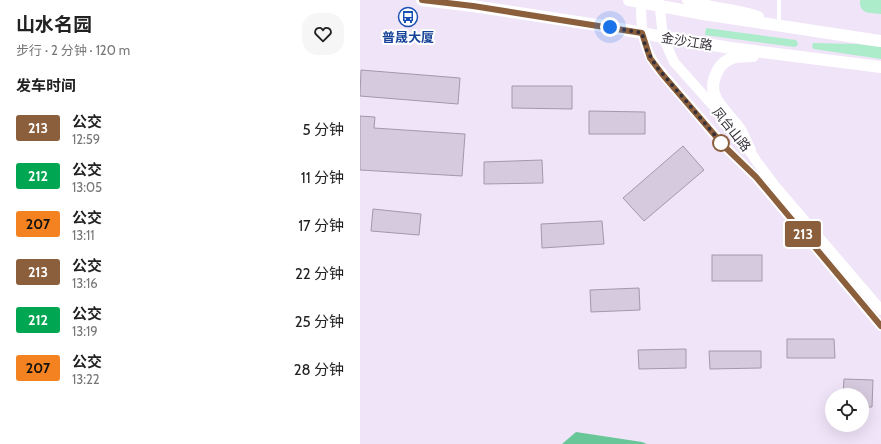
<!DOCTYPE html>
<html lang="zh">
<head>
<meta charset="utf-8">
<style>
  :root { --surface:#fff; --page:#f6f6f6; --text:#222; --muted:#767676 }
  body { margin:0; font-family:Cabin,"Noto Sans SC",sans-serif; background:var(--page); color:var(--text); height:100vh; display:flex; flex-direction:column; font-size:15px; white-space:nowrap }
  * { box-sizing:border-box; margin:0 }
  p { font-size:13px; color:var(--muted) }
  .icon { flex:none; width:22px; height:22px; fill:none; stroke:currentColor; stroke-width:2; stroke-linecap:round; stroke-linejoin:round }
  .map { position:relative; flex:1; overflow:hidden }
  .sheet { display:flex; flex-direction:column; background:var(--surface); width:360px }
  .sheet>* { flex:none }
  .badge { padding:0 8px; border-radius:3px; font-size:14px; line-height:26px }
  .tools { position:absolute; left:465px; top:388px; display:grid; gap:8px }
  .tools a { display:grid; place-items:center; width:44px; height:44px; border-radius:50%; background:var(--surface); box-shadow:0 4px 16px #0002; font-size:20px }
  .you { position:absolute; width:20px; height:20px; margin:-10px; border:3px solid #fff; border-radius:50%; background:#1a73e8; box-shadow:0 0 0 6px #1a73e833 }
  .map>.badge { position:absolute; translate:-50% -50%; box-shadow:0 0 0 2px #fff }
  h2 { padding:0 16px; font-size:15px; line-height:36px }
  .round { display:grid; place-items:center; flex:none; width:42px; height:42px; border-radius:16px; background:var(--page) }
  .head { display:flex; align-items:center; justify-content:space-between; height:68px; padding:0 16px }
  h1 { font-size:19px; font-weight:700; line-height:30px }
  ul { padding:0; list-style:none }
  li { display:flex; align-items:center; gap:12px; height:48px; padding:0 16px }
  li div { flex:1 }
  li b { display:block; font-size:15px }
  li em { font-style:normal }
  li .badge { min-width:44px; font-weight:700; text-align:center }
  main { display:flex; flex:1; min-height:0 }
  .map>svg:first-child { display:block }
  .green { fill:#acecca }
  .forest { fill:#69c698 }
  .building { fill:#d6cade; stroke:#a498ab }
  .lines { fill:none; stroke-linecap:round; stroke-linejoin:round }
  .service { stroke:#fff; stroke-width:4 }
  .tertiary { stroke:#fff; stroke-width:10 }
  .primary { stroke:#fff; stroke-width:12 }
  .line-casing { stroke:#fff; stroke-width:9 }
  .line { stroke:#8b5e3c; stroke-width:6 }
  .walk { stroke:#353038; stroke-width:4; stroke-dasharray:0 7.2 }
  .stop-dot { fill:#fff; stroke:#8b5e3c; stroke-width:2 }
  .labels { text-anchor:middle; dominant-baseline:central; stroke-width:4; stroke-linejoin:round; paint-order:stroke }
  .transit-label { font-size:13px; font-weight:bold; fill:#164399; stroke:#fff }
  .street-label { font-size:13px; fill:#353038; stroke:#fff }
</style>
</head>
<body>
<main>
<section class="sheet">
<div class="head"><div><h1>山水名园</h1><p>步行 · 2 分钟 · 120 m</p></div><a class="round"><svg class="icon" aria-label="heart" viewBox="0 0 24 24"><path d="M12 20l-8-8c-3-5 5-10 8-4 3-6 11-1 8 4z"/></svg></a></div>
<h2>发车时间</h2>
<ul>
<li><span class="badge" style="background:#8b5e3c;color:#fff">213</span><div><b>公交</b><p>12:59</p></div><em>5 分钟</em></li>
<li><span class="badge" style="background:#00a651;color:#fff">212</span><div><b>公交</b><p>13:05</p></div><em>11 分钟</em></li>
<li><span class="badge" style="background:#f58220;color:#111">207</span><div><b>公交</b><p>13:11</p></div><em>17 分钟</em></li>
<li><span class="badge" style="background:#8b5e3c;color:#fff">213</span><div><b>公交</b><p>13:16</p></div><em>22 分钟</em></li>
<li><span class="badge" style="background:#00a651;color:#fff">212</span><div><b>公交</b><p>13:19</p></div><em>25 分钟</em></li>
<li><span class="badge" style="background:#f58220;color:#111">207</span><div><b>公交</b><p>13:22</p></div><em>28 分钟</em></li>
</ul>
</section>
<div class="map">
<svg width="521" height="444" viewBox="0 0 521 444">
  <rect width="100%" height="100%" fill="#f0e4f8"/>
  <g class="green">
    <path d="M500,0H521V14C510,13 499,14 500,0Z"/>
    <polygon points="346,28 436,40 438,44 437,46 434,47 345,35"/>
    <polygon points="453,43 497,44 521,47 521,59 454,49 452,47"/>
  </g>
  <polygon class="forest" points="216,432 282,442 287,444 202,444"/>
  <g class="building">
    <polygon points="1,70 100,78 98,104 0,96"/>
    <polygon points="152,86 212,86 212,109 152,108"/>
    <polygon points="229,111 285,112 285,134 229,134"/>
    <polygon points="0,116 15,117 14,128 105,134 102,176 0,170"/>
    <polygon points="323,146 344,170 284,221 263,198"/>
    <polygon points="182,160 183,183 124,184 124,162"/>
    <polygon points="13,209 61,214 59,235 11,231"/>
    <polygon points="242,221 244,244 182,248 181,224"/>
    <rect x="352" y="255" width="50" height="26"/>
    <polygon points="279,288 280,310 231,312 230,290"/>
    <polygon points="427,339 474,339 475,358 427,358"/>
    <polygon points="326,349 326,368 279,369 278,350"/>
    <polygon points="349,351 401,351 401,368 350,369"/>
    <polygon points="484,379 513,380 512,407 502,407 502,395 483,395"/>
  </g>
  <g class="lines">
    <polyline class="service" points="419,0 419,23"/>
    <g class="tertiary">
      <path d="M281,0C281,25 281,44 296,66L365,147L396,177L521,326"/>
      <polyline points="299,0 303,37 314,62 363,117"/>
      <polyline points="386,145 397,162 416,187 521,310"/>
    </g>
    <g class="primary">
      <polyline points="62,0 113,6 250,27 303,37 371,48 521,67"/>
      <polyline points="269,0 343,14 521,41"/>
      <path d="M328,0C350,10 375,8 398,17"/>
      <path d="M390,150C386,143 383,134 379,128C365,109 343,96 358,70C366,56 379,56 393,56"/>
    </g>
  </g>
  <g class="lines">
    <g class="line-casing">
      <polyline id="line" points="62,0 113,6 282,33 290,58 302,74 365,147 396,177 521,326"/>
    </g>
    <use href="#line" class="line"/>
    <polyline class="walk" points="250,27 282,33 286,49 296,66 365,147 361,143"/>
  </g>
  <defs>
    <g id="bus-ring" transform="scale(1)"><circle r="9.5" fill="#fff" stroke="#1a4fb4" stroke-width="1.5"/><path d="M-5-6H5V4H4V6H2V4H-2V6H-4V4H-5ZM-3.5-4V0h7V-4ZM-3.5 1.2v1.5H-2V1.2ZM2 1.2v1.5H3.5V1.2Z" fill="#1a4fb4"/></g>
  </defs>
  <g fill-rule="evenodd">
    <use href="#bus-ring" x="48" y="17"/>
  </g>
  <circle class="stop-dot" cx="361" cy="143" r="8"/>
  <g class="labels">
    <g class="transit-label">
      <text x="48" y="37">普晟大厦</text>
    </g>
    <g class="street-label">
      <text transform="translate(327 41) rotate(9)">金沙江路</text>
      <text transform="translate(372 129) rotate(51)">凤台山路</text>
    </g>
  </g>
</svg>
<div class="tools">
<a><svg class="icon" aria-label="locate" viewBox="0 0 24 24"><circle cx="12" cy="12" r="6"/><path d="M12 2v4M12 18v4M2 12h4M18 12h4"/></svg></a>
</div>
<div class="you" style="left:250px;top:27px"></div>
<b class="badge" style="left:443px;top:234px;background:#8b5e3c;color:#fff">213</b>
</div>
</main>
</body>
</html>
